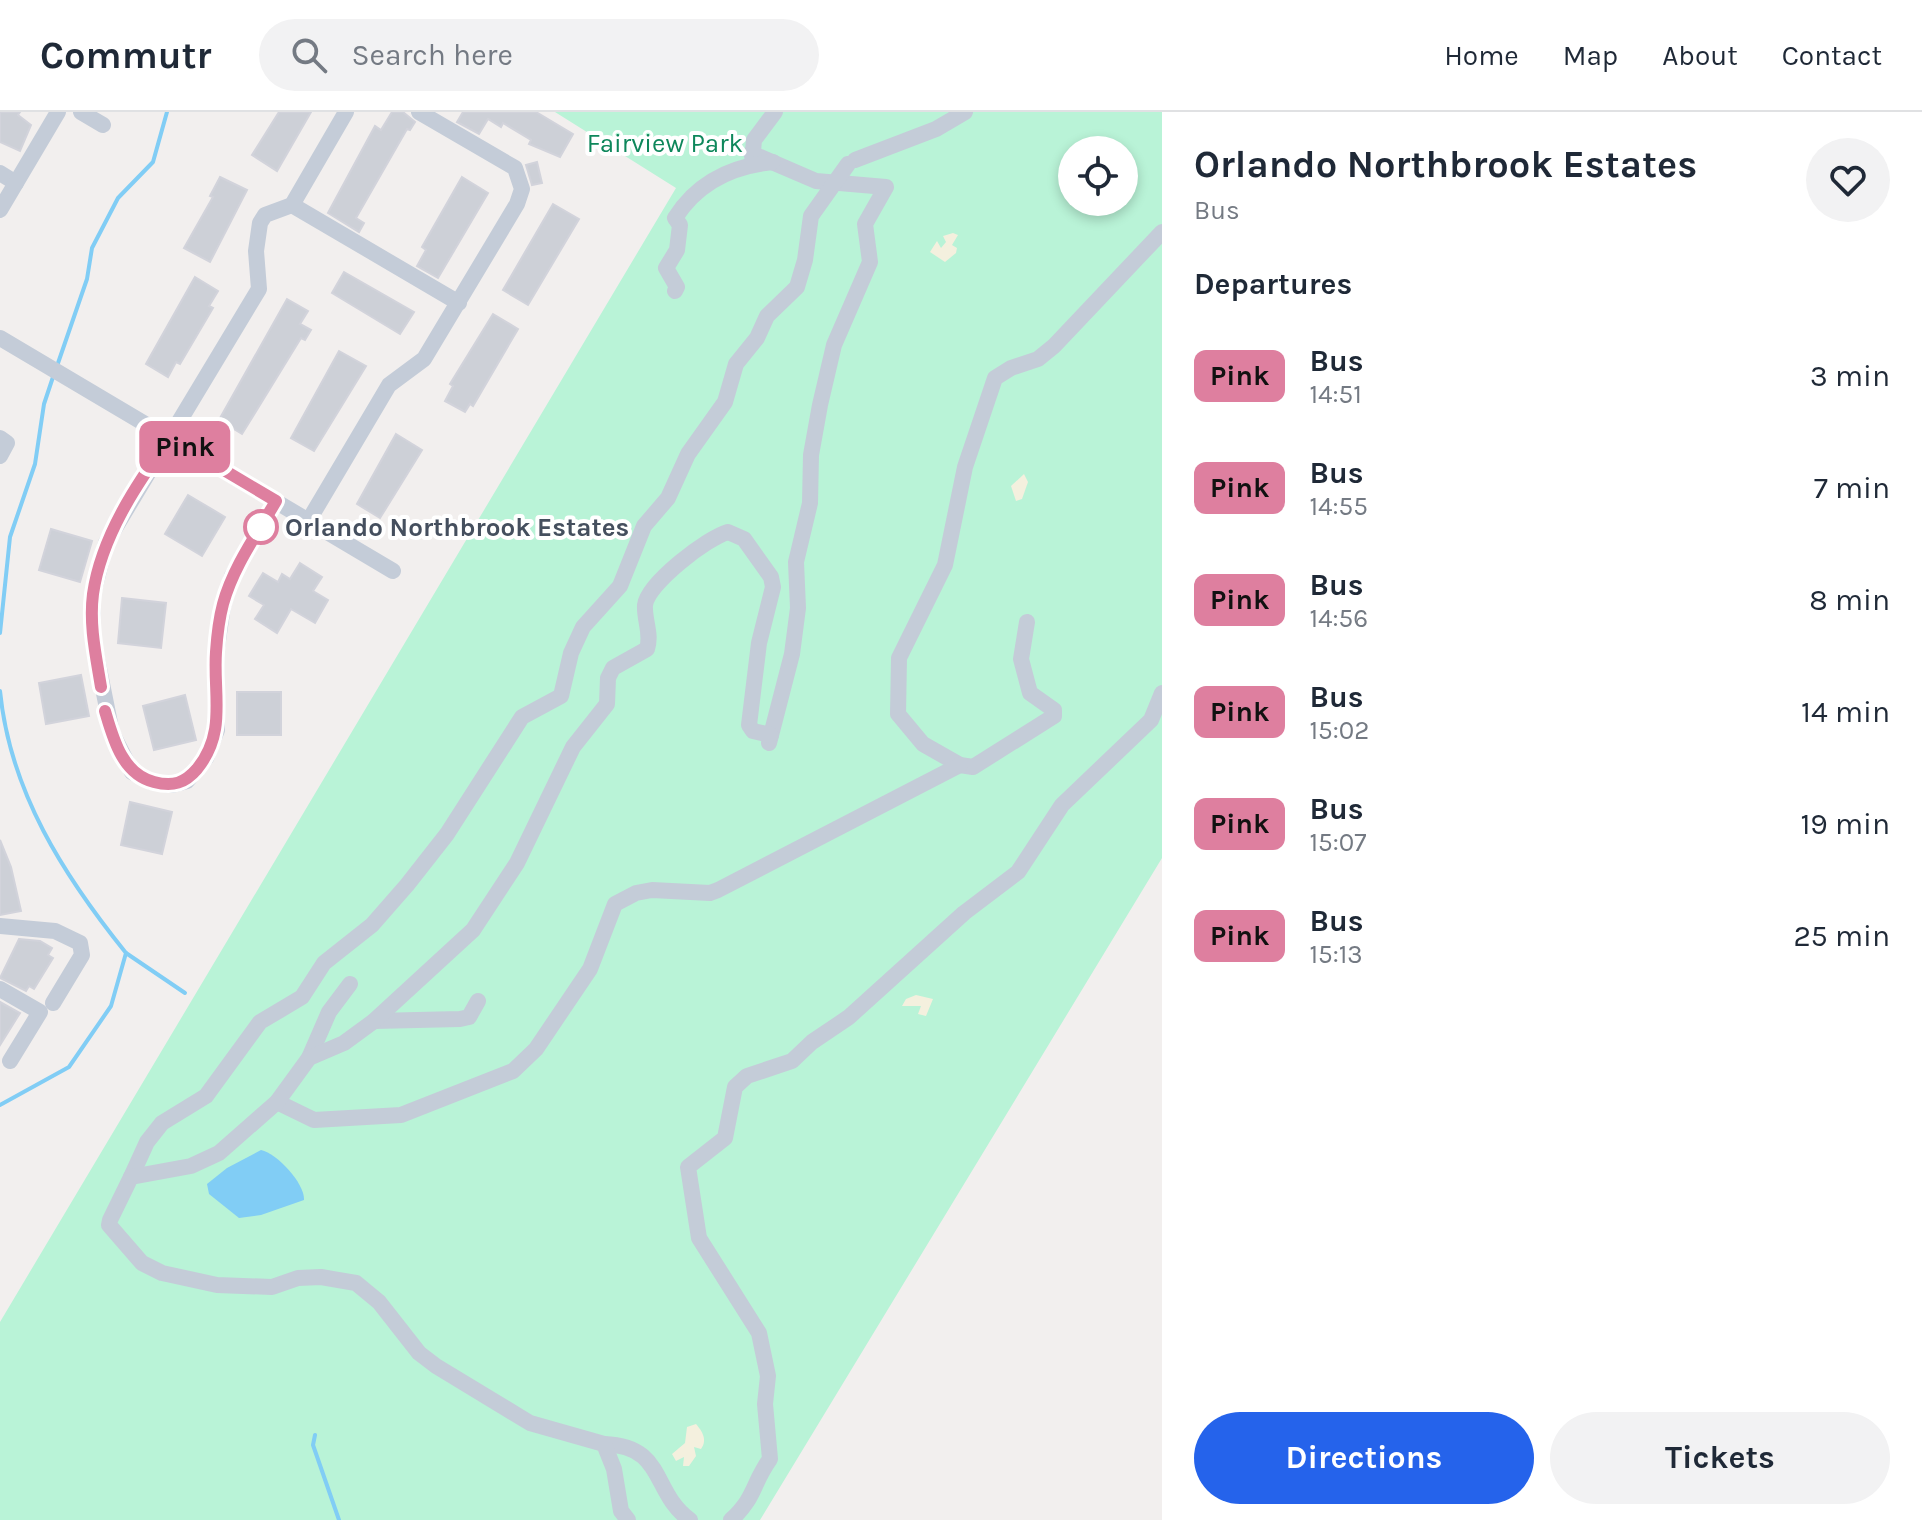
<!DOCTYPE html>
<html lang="en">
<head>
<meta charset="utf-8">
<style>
  :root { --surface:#fff; --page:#f2f2f3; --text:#1f2937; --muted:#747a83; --line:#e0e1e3; --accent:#2563eb }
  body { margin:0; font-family:Karla,sans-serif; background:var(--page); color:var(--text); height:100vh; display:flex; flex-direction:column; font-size:30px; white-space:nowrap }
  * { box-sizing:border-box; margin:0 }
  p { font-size:26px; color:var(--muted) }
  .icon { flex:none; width:44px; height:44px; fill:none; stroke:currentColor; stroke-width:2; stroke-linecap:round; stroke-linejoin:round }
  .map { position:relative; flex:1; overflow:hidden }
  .panel { display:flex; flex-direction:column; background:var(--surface); width:760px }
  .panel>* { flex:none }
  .badge { padding:0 16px; border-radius:12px; font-size:28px; line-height:52px }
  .buttons { position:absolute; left:1058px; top:24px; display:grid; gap:16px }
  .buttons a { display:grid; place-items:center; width:80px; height:80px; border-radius:50%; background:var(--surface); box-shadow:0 4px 12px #0003; font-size:40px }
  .map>.badge { position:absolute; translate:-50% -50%; box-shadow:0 0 0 4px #fff }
  h2 { padding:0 32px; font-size:30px; line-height:72px }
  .round { display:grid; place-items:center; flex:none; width:84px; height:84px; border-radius:42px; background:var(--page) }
  .headline { display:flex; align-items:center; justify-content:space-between; height:136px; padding:0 32px }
  h1 { font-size:38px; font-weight:700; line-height:60px }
  .action { display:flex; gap:16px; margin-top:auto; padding:16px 32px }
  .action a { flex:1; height:92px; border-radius:48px; background:var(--accent); color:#fff; font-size:32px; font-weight:700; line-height:92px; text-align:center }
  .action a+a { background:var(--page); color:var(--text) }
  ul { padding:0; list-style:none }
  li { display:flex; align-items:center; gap:24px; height:112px; padding:0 32px }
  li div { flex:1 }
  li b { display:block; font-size:30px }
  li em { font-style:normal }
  li .badge { min-width:88px; font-weight:700; text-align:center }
  header { display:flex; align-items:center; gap:48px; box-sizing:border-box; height:112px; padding:0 40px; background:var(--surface); border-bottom:2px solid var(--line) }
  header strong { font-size:38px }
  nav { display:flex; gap:44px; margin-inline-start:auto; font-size:28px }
  .search { width:560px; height:72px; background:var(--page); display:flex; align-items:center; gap:20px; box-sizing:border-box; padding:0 28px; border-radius:44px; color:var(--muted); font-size:30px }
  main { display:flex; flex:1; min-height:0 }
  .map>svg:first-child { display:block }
  .green { fill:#b9f3d7; fill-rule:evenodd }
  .sand { fill:#f4f0de }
  .water { fill:#81cdf5 }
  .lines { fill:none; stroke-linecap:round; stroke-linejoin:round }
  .stream { stroke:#81cdf5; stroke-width:4 }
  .building { fill:#cdd0d7; stroke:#d2d3db; stroke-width:2 }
  .minor { stroke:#c4ccd8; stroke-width:16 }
  .line-casing { stroke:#fff; stroke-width:18 }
  .line { stroke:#de7f9f; stroke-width:12 }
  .stop-dot { fill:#fff; stroke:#de7f9f; stroke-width:4 }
  .labels { text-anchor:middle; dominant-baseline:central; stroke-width:8; stroke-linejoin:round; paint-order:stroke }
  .park-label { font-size:26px; fill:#0e875b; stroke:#fff }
  .stop-label { font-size:26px; font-weight:bold; fill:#454f5e; stroke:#fff; text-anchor:start }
</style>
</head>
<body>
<header>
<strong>Commutr</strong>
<div class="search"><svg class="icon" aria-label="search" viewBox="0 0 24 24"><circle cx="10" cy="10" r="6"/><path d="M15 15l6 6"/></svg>Search here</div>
<nav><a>Home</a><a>Map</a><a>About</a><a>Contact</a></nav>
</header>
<main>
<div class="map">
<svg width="1162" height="1408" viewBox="0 0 1162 1408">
  <rect width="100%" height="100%" fill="#f2efee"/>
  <path class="green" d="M555,0H1162V746L760,1408H0V1210L676,76ZM1072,38H1124V90H1072Z"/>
  <g class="sand">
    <polygon points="953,121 958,123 952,133 957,136 956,141 945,150 930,140 937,129 941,136 946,130 943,124"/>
    <polygon points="1024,362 1028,370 1022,387 1016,389 1011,374"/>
    <polygon points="916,883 933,887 926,904 918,902 921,894 902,894 906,887"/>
    <path d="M696,1312C702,1319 708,1328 701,1337L694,1335L696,1344L689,1354H683L684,1345L676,1349L672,1342L685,1331L687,1315Z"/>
  </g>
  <path class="water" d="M261,1038C278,1042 305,1072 304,1088L261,1103L239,1106L209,1082L207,1072L227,1056Z"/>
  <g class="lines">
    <g class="stream">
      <polyline points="57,254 87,167 92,136 118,86 153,50 167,0"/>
      <polyline points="0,521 10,425 35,352 44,292 54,262"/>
      <path d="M0,579C10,680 64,764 126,841L111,894L69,955L0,993"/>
      <polyline points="126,841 185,881"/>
      <polyline points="315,1323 313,1333 339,1408"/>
    </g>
  </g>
  <g class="building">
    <polygon points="0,0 20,0 18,3 31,13 20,39 0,30"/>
    <polygon points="279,0 311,0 277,59 252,43"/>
    <polygon points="392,0 403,0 415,10 410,18 407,17 356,106 364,111 359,120 328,101 375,14 381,18"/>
    <polygon points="463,0 536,0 573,22 560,45 529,32 531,28 503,11 501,15 488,7 479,22 457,10"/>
    <polygon points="537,50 542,71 532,73 526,53"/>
    <polygon points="220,65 247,78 210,150 184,136 213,85 210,84"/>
    <polygon points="462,65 488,81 438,166 417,154 426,138 422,135"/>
    <polygon points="553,92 579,107 528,193 503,178"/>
    <polygon points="344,160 414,200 400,222 332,181"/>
    <polygon points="195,165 218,179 209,194 213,196 180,252 176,250 168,265 146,252"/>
    <polygon points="287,187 308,199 300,212 311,218 305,228 301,226 242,322 219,308"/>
    <polygon points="493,202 518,217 473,294 470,292 465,300 445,289 453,274 450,272"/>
    <polygon points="339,239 366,254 314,339 291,326"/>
    <polygon points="396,322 422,338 380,406 357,392"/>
    <polygon points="188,383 225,405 202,444 165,422"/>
    <polygon points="51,417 92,429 80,470 39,458"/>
    <polygon points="300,451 322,465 313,479 328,488 315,511 291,497 277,521 255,507 264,493 249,484 263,461 278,470 282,462 290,467"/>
    <polygon points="122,486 166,491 161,536 118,531"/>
    <polygon points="81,563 89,604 46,612 39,571"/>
    <rect x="237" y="580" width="44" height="43"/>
    <polygon points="185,583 196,628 154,638 143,594"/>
    <polygon points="130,690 172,700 162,742 121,733"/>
    <polygon points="0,728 11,755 21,799 0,803"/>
    <polygon points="19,827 40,829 52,836 48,843 53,846 34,877 29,874 26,879 0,866"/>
    <polygon points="0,890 20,901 0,933"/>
  </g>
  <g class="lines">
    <g class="minor">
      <polyline points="81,0 103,13"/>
      <polyline points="751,41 816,69 886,75 865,112 870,150 834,233 820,293 811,343 810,391 796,450 798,496 792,542 769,631"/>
      <polyline points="855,48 936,17 965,0"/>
      <polyline points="752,51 754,28 775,0"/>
      <polyline points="0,61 16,71"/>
      <polyline points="292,93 459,191"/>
      <polyline points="0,98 58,0"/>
      <path d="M675,179L677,175L666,156L677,138L680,113L675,106C697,71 732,54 773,50"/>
      <polyline points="0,226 393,459"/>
      <polyline points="0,326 7,331 0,344"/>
      <polyline points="276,389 232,464 223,494 216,542 217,618 206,646 187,669 172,673 152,670 132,660 112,621 93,527 93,482 106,431 259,177 256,139 260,111 265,103 292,93 346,0"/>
      <polyline points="309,408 389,273 424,247 517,92 522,77 515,56 419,0"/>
      <polyline points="1027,510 1021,547 1030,581 1054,598 1054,604 973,655 960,653 923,632 898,602 899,546 945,453 965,355 995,266 1011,256 1038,247 1054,234 1162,120"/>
      <polyline points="0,814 55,819 80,831 82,843 53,891"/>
      <polyline points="0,877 40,900 10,949"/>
      <polyline points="374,909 460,907 469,905 478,889"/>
      <polyline points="309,946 329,900 350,872"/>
      <polyline points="277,990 314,1008 401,1003 513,959 536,937 590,857 615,792 636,781 652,778 710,781 718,778 960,653"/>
      <polyline points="131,1065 147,1030 162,1011 206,984 260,910 302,885 324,851 372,813 407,773 447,722 522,605 561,584 571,541 583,515 620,474 644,414 668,386 688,342 725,290 736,252 757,226 767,204 797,175 805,148 811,104 848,52"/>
      <path d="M604,1332C666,1334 651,1380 690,1408"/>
      <path d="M628,1408L621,1399L614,1357L604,1332L530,1311L436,1254L419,1241L379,1190L356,1171L321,1165L298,1166L272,1175L217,1173L162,1161L142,1151L109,1113L110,1108L131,1065L191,1054L219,1041L277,990L309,946L344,931L374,909L473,818L517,751L573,635L607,592L608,566L613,556L647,537C652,522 644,508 645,493C648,471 707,426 728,420L744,427L771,465L773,475L759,531L749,613L753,619L771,623"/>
      <path d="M731,1408C756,1385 752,1372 770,1347L765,1292L768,1264L759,1221L699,1126L688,1055L725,1026L735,975L747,964L792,949L812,930L849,905L964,801L1018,760L1062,693L1151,608L1162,581"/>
    </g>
  </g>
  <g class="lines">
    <g class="line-casing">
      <path id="line" d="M101,575C96,544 89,513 93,482C101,425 137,371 170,326L276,389C257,422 233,455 223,492C219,507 217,525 216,540C213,583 227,620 197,657C185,671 173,675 154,670C122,662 113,626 105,599"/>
    </g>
    <use href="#line" class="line"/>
  </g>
  <circle class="stop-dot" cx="261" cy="415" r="16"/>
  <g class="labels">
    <g class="park-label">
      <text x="665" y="31">Fairview Park</text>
    </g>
    <g class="stop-label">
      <text x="285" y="415">Orlando Northbrook Estates</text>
    </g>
  </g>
</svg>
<div class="buttons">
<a><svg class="icon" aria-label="locate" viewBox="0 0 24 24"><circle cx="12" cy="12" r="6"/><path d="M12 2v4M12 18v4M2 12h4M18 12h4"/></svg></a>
</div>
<b class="badge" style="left:185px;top:335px;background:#de7f9f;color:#111">Pink</b>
</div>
<section class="panel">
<div class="headline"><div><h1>Orlando Northbrook Estates</h1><p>Bus</p></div><a class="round"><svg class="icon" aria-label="heart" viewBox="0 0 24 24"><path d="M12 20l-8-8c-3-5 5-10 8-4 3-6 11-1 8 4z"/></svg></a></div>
<h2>Departures</h2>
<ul>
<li><span class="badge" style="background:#de7f9f;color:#111">Pink</span><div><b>Bus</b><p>14:51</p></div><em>3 min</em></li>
<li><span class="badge" style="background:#de7f9f;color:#111">Pink</span><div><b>Bus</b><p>14:55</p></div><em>7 min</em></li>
<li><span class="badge" style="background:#de7f9f;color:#111">Pink</span><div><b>Bus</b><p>14:56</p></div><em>8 min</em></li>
<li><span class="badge" style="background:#de7f9f;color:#111">Pink</span><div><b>Bus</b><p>15:02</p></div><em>14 min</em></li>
<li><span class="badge" style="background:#de7f9f;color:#111">Pink</span><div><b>Bus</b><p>15:07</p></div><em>19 min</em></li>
<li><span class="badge" style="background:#de7f9f;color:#111">Pink</span><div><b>Bus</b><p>15:13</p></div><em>25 min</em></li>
</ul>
<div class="action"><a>Directions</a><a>Tickets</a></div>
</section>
</main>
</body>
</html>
